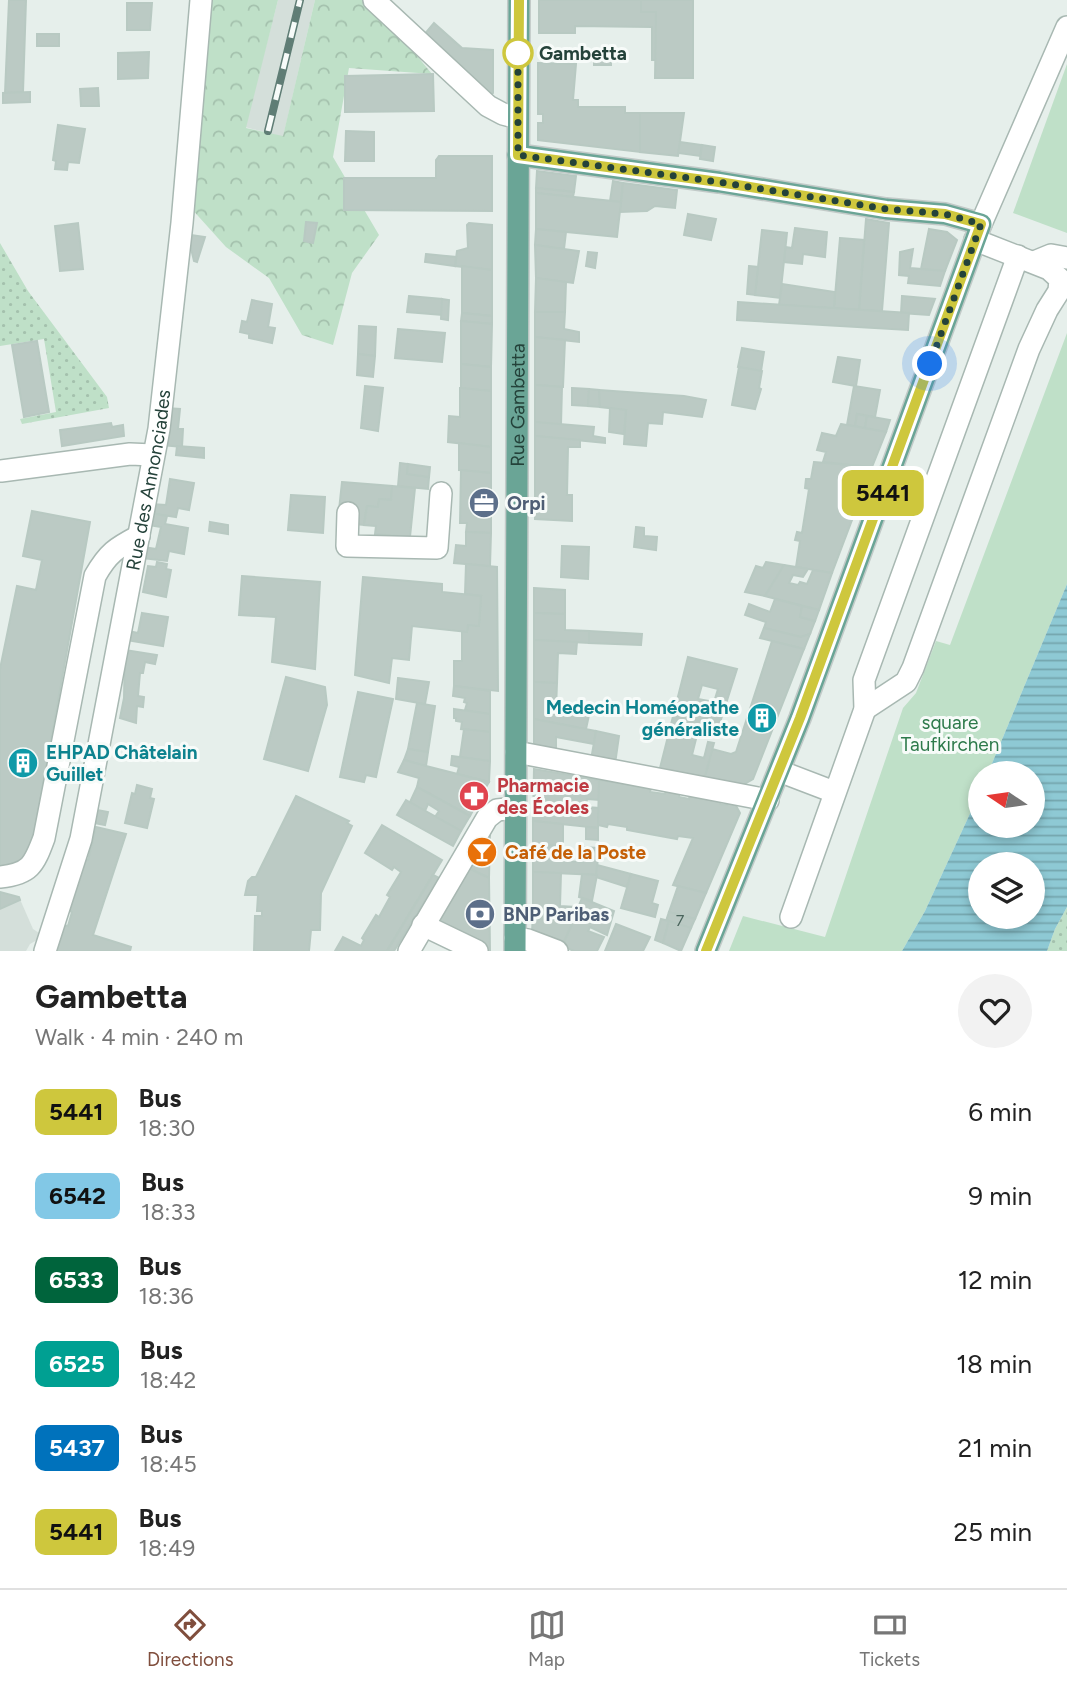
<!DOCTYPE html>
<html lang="en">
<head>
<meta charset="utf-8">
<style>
  :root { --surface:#fff; --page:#f2f2f2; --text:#222; --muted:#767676; --line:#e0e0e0; --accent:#804e3d }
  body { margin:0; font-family:Figtree,sans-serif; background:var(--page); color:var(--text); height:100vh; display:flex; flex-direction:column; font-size:26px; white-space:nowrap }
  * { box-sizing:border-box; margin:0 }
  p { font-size:23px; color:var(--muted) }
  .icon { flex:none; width:38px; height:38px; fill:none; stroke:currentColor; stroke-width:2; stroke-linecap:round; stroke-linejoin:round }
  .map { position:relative; height:951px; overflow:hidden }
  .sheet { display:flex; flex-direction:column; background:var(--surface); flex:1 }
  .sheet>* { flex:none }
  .badge { padding:0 14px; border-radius:10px; font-size:24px; line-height:46px }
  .needle { width:46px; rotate:283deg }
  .tools { position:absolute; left:968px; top:761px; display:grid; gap:14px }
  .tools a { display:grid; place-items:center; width:77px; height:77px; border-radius:50%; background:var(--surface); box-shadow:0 4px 10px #0003; font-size:35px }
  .you { position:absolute; width:35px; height:35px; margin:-18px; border:5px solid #fff; border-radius:50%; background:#1a73e8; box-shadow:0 0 0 10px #1a73e833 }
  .map>.badge { position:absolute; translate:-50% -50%; box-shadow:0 0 0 4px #fff }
  .round { display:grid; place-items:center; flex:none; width:74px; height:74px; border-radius:37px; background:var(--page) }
  .headline { display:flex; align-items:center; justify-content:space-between; height:119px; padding:0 35px }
  h1 { font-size:33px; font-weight:700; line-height:52px }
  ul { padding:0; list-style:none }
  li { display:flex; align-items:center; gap:21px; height:84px; padding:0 35px }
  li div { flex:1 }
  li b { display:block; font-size:26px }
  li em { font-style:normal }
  li .badge { min-width:77px; font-weight:700; text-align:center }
  .dock { display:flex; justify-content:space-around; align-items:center; height:98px; border-top:2px solid var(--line); background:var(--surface); font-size:19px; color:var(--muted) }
  .dock a { display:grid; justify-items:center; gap:4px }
  .dock .on { color:var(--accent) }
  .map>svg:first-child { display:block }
  .built { fill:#d4dfda }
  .grass { fill:url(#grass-dots) }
  .forest { fill:url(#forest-crowns) }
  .park { fill:#bfe0c8 }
  .water { fill:url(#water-rules); fill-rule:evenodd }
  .building { fill:#bbcac4; stroke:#b8c9c2; stroke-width:2; fill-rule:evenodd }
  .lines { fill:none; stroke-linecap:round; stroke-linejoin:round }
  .minor-casing { stroke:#a8b8b2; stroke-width:24 }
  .major-casing { stroke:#c2cac8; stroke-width:24 }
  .minor { stroke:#fff; stroke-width:21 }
  .major { stroke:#6aa596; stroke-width:21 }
  .rail-casing { stroke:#5f7d75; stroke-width:8 }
  .rail { stroke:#f7fbf9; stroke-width:5; stroke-dasharray:16; stroke-linecap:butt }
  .line-casing { stroke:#fff; stroke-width:16 }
  .line { stroke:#cec73d; stroke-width:10 }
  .walk { stroke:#24423a; stroke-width:7; stroke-dasharray:0 12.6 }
  .stop-dot { fill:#fff; stroke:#cec73d; stroke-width:3.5 }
  .labels { text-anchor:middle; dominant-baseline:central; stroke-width:6; stroke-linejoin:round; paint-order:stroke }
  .number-label { font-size:16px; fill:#4a645c }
  .stop-label { font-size:19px; font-weight:bold; fill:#24423a; stroke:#f7fbf9; text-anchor:start }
  .street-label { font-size:19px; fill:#24423a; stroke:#f7fbf9 }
  .service-label { font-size:19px; font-weight:bold; fill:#4e5e75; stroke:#f7fbf9; text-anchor:start }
  .culture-label { font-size:19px; font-weight:bold; fill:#0d838f; stroke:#f7fbf9; text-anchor:end }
  .park-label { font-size:19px; fill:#2d7a4b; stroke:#f7fbf9 }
  .health-label { font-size:19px; font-weight:bold; fill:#be3a42; stroke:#f7fbf9; text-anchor:start }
  .food-label { font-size:19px; font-weight:bold; fill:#c56008; stroke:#f7fbf9; text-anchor:start }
</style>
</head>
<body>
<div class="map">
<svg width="1067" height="951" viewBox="0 0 1067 951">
  <defs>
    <pattern id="grass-dots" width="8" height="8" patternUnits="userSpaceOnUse" patternTransform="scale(1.75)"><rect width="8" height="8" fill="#bfe0c8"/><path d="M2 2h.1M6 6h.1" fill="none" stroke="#a4c1ad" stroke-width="1.8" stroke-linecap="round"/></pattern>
    <pattern id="forest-crowns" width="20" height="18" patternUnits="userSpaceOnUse" patternTransform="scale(1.75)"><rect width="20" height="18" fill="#bfe0c8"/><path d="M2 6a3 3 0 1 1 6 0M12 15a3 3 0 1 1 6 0" fill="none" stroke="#a4c1ad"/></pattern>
    <pattern id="water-rules" width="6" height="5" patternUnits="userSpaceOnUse" patternTransform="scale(1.75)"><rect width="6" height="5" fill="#8ec9d4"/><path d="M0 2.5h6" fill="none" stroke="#74a5ad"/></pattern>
  </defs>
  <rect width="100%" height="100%" fill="#e6efeb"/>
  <g class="built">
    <polygon points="278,0 315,0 283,137 245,127"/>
    <polygon points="0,892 19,897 33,929 39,933 37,940 30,944 26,951 0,951"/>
  </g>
  <g class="grass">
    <polygon points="0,243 28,291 107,397 109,408 22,424 20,419 56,412 44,339 0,346"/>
    <polygon points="1067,907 1067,951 1047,951 1055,929"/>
  </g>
  <polygon class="forest" points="208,0 278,0 246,128 283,136 315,0 371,0 432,74 349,68 333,157 379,235 352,273 333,345 302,335 269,278 226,247 190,207"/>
  <g class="park">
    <polygon points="1067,64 1067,233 1013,213"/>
    <polygon points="1067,333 1067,584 988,773 980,774 980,792 925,911 902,951 729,951 743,916 825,937 903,708 916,693 936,641 950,645"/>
  </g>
  <path class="water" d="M1067,584V907L1055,929L1047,951H902L925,911L980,792V826H1032V774L988,773ZM980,864H1032V917H980Z"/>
  <g class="building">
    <polygon points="9,0 26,0 23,92 5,93"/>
    <polygon points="539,0 641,0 641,12 656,12 656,60 652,60 652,27 575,26 575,33 539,33"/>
    <polygon points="641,0 693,0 693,78 655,78 656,12 641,12"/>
    <polygon points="127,3 152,3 150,30 127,30"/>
    <polygon points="434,23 462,48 493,50 493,93 488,96 424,35"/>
    <rect x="37" y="34" width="22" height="12"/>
    <polygon points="149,52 148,78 118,79 118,53"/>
    <rect x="594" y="54" width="17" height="11"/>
    <polygon points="538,63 576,64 573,100 578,100 578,107 625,107 625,113 640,113 640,152 538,140 538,123 543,123 543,114 538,114"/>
    <polygon points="433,74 434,111 345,112 345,76"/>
    <polygon points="98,88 99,106 81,106 80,89"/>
    <polygon points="30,92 30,102 3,103 3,93"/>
    <polygon points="640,113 684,113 678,156 640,152"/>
    <polygon points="58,125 85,129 79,163 68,162 67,170 55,169 56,161 53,160"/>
    <polygon points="346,131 374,132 374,161 345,161"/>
    <polygon points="680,142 702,145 700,156 678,153"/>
    <polygon points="702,145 715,147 713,161 700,159"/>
    <polygon points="439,156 492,156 492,211 344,210 344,178 436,178 436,160"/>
    <polygon points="537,171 576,176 574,192 536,188"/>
    <polygon points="613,181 623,183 621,202 610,201"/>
    <polygon points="623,183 677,190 675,208 655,206 647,211 620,212"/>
    <polygon points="536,188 574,192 573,197 536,193"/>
    <polygon points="536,193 621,202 617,237 536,229"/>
    <polygon points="688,214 716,219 711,240 684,235"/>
    <polygon points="866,219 889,223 882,311 859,310"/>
    <polygon points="306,222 317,223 313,243 304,241"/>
    <polygon points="78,223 83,269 60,271 55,226"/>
    <polygon points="469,223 492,225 492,270 455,266 457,251 468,248 467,225"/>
    <polygon points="795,228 827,232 825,257 803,254 802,264 784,262 785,247 792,248"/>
    <polygon points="536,229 566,232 564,249 535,245"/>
    <polygon points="929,229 947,232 957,240 945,271 921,269"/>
    <polygon points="762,230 787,233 780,298 755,295"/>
    <polygon points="191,235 205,237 197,262 194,261 189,240"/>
    <polygon points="840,238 864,240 859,310 834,308"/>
    <polygon points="535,245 579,251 573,283 536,278"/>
    <polygon points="913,249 910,268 945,271 940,286 908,283 909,276 899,275 900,252"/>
    <polygon points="588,252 597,253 595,268 586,266"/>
    <polygon points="426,254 456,257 455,266 425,262"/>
    <polygon points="462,266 492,270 492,316 462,313"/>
    <polygon points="749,266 758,267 755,295 747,294"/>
    <polygon points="536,278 566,282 565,312 535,312"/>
    <polygon points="782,284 835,292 834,308 779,305"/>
    <polygon points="409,296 442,299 442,315 407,312"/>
    <polygon points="902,296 935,299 929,315 901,313"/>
    <polygon points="442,299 449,300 448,320 441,319"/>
    <polygon points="252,300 272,304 268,327 275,328 272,343 249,338 249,334 240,332 242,321 247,322"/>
    <polygon points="738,302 909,313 908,330 737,320"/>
    <polygon points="535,312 565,312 564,329 579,332 579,342 535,337"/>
    <polygon points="462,313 492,316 492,324 461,321"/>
    <polygon points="461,321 492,324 491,367 461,364"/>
    <polygon points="359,326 376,327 375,356 358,354"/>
    <polygon points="398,329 445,333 442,362 395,358"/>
    <polygon points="535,337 565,340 563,387 535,385"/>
    <polygon points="37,341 49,412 24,417 12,345"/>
    <polygon points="742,348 764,352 761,371 738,367"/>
    <polygon points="358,354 375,356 373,377 357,375"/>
    <polygon points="838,357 860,360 856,386 833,382"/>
    <polygon points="461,364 491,367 491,391 461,388"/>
    <polygon points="739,367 762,371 759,388 761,389 755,409 732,405"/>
    <polygon points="535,385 562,387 561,425 535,422"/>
    <polygon points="365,386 383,388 378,431 361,428"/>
    <polygon points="854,386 880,390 875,417 857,414 855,426 847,425"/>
    <polygon points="460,388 491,391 491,447 448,442 449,416 460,417"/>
    <polygon points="572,388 589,389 588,406 572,405"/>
    <polygon points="589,389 599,390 600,407 588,406"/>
    <polygon points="599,390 684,396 706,400 702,417 663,412 662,424 648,423 646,446 624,444 626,410 600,407"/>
    <polygon points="166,408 180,409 178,429 183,429 182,447 162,445"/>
    <polygon points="610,408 626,410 624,434 609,432"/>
    <polygon points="857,414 867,416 865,428 855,426"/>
    <polygon points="867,416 890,420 886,432 865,428"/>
    <polygon points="535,422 594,427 593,436 605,438 605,443 535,436"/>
    <polygon points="111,423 112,427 123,425 124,436 62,446 60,430"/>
    <polygon points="841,424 886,432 872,467 823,462 826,452 817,450 822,433 836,436"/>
    <polygon points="535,436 580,440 580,447 568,447 567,495 572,495 572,521 535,519"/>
    <polygon points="459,443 491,447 491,473 459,470"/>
    <polygon points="177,446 204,448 204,458 176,455"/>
    <polygon points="814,462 872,467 832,573 796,567 800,541 795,540 797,532 802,533 809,489 805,488 806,479 811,479"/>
    <polygon points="400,463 408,464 407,474 429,477 428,489 398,486"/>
    <polygon points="408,464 430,467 429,477 407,474"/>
    <polygon points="461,470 491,473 491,533 466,532 467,523 460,523"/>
    <polygon points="170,479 194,483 189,510 178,508 176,517 150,513 152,504 166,505"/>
    <polygon points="342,482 392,486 391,500 379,499 378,507 367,506 364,525 354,524 339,510"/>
    <polygon points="392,486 415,488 410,537 375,534 376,526 364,525 367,506 378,507 379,499 391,500"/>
    <polygon points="291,495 325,497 323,533 288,530"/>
    <polygon points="32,511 90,522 30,857 0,871 0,669 17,586 36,590 42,560 23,556"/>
    <polygon points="150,513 167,516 165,524 188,528 184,554 169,551 167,561 141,558 143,547 156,549 161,527 148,525"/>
    <polygon points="210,522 228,525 228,534 209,531"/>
    <polygon points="636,527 644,528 644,536 657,537 656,550 634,547"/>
    <polygon points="466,532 491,533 490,566 454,563 456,545 466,546"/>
    <polygon points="562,546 589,547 588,579 561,577"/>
    <polygon points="157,562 167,564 166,569 171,570 166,597 143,592 148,566 156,567"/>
    <polygon points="766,562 784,565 765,596 745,592 756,566 763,568"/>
    <polygon points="466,564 497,567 498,691 454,686 454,661 462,661 462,631 467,632 468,625 479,626 481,596 465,594"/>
    <polygon points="784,565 808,569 803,577 793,575 789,583 798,585 800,582 807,584 813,570 832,573 819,610 765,596"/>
    <polygon points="242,576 320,582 315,669 272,662 276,617 239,615"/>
    <polygon points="363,577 442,584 442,592 481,596 479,626 468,625 467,632 412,626 409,660 392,658 389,683 355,675"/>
    <polygon points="534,588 565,590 565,614 534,613"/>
    <polygon points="775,599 802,606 800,617 815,621 810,634 801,637 764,628 766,622 745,615 749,604 770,612"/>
    <polygon points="802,606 819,610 815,621 800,617"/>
    <polygon points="142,613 168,617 163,646 126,640 128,631 138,633"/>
    <polygon points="534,613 565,614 565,630 589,631 589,643 534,640"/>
    <polygon points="764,628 801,637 810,634 804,649 760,638"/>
    <polygon points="589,631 642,634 641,645 589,643"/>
    <polygon points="534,640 577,642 576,654 558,653 557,683 534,682"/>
    <polygon points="772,641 804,649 753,779 741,786 704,780 712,749 731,754 736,752"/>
    <polygon points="125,650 157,655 155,664 145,662 143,673 140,673 138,696 144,697 143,707 137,706 136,723 120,718 124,698"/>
    <path d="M688,657L737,669L717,732L699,727L692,755L704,758L708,742L714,743L704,780L659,772ZM702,685L718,689L714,702L698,699Z"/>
    <polygon points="286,677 325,687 327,705 308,771 264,759"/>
    <polygon points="398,678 429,682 425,704 396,699"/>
    <polygon points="534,682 557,683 556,708 589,715 586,729 534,719"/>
    <polygon points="454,686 490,691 490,714 465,710 467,703 464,702 465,698 453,696"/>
    <polygon points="358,692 393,699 376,777 366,775 364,782 340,777"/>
    <polygon points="417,703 435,706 428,752 408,749"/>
    <polygon points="454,709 490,714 490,732 461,729 462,722 456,721 456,718 454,718"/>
    <polygon points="534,719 596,731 594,744 556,737 556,754 534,750"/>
    <polygon points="464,729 490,732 490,761 460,757"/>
    <polygon points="596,731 619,736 615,764 591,760"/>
    <polygon points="408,749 428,752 426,766 404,760"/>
    <polygon points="452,756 490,761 489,782 457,774 459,767 451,765"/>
    <polygon points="404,760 426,766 489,782 470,816 417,787 419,778 398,772"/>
    <polygon points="534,769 599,780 599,800 587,799 586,807 599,808 598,828 533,821"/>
    <polygon points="599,780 651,788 650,792 665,794 666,791 679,793 679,797 689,799 690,795 720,800 720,804 727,805 728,802 734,802 740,813 706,893 673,885 693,838 678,836 677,839 627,830 627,827 608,824 607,827 598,825"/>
    <polygon points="137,785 152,789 150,798 154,799 147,828 125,823 132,793 135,794"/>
    <polygon points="417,787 470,816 461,831 435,817 439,811 428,804 425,811 410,802"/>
    <polygon points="296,796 349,821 347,823 352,826 321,893 320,930 311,930 309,951 254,951 255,916 262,916 262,911 257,911 258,895 245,895 248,881 252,877 256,877"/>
    <polygon points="406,800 461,831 453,846 397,815"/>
    <polygon points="97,810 108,812 105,825 94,823"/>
    <polygon points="533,821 563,824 563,846 533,845"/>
    <polygon points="382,825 442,860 387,951 335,951 343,937 361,946 364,940 362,938 376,915 379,917 390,897 387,895 401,872 394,867 392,870 365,853"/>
    <polygon points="96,827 126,834 93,935 131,947 130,951 51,951 63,925 68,926 72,912 68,910 82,858 88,860"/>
    <polygon points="586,827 598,828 598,840 586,839"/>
    <polygon points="483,833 490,835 489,878 464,866"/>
    <polygon points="533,845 563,846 562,861 583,862 583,847 598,848 597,875 533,872"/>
    <polygon points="597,865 631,874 627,887 596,877"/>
    <polygon points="464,866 489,878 490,951 432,919"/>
    <polygon points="533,872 561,873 560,906 575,907 574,912 564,908 563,912 533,909"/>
    <polygon points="582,874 597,875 592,901 579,897"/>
    <polygon points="631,874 658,881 652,903 658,905 655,917 621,908"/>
    <polygon points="433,875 439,878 394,951 387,951"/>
    <polygon points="678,886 706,893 695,919 669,912"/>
    <polygon points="0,892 19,897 20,900 0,909"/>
    <polygon points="582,898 614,911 607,935 590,927 588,931 604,937 597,951 574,951 562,946"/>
    <polygon points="564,908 576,913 572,924 562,920"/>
    <polygon points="533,909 556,911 557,918 572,924 562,946 532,934"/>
    <polygon points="669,912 695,919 691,928 666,921"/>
    <polygon points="661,919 669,921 663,943 655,940"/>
    <polygon points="669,921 691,928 681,951 663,943"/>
    <polygon points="616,924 650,937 643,951 605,951"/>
  </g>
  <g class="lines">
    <g class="minor-casing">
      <g id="minor">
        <polyline points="374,0 488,106 503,114 518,118"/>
        <polyline points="981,224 1067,27"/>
        <polyline points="1034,262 1051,255 1067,258"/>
        <polyline points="1,471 130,454 153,455"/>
        <polyline points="348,513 347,546 437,548 441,493"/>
        <polyline points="865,709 906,682 913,668 1029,349 1047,310 1059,291 1060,279 1049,269 975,240"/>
        <polyline points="516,752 768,800"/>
        <polyline points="779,771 834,792"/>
        <path d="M0,877C30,874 34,865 44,838L95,576C108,553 116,548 139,536"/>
        <polyline points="791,917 865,709 864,680 1018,256"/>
        <polyline points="423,925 477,951"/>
        <polyline points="515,938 528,940 557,951"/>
        <path id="s1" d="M45,951L81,839L159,429L182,223L201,0"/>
        <polyline points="409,951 487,818 497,810 516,808"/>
      </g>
    </g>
    <g class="major-casing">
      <g id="major">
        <polyline points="518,155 719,182 886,209 945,214 981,224 800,718 706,951"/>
        <path id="s2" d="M515,951L519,0"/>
      </g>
    </g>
    <use href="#minor" class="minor"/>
    <use href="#major" class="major"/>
    <g class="rail-casing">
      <polyline id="rail" points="268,131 300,0"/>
    </g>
    <use href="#rail" class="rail"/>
  </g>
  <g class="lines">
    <g class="line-casing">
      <polyline id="line" points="519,0 518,155 719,182 886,209 945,214 981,224 800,718 706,951"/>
    </g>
    <use href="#line" class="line"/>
    <polyline class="walk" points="518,53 518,50 518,155 719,182 886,209 945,214 981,224 930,364"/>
  </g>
  <defs>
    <g id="office-disc" transform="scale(1.575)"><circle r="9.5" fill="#5c6f8a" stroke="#f7fbf9"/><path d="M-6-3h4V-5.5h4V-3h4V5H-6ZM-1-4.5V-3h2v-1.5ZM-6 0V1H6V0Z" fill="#fff"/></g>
    <g id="building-disc" transform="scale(1.575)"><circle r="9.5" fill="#0f9aa8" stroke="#f7fbf9"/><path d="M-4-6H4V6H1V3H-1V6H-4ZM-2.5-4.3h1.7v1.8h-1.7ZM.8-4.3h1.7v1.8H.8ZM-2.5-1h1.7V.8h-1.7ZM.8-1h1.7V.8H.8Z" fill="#fff"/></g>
    <g id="pharmacy-disc" transform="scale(1.575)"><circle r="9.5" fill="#e0444e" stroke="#f7fbf9"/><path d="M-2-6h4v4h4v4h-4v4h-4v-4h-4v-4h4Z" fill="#fff"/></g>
    <g id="bar-disc" transform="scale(1.575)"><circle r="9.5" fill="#e8710a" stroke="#f7fbf9"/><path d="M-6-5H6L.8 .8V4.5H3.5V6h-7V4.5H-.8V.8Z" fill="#fff"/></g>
    <g id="bank-disc" transform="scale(1.575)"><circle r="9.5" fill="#5c6f8a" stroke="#f7fbf9"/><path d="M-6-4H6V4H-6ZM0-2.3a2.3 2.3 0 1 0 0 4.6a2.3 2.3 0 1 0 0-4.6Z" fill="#fff"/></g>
  </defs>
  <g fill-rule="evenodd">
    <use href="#office-disc" x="484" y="503"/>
    <use href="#building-disc" x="762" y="718"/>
    <use href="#building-disc" x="23" y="763"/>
    <use href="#pharmacy-disc" x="474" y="796"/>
    <use href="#bar-disc" x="482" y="852"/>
    <use href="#bank-disc" x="480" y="914"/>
  </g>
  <circle class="stop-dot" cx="518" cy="53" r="14"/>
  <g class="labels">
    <g class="number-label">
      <text x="680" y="920">7</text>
    </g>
    <g class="stop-label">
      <text x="539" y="53">Gambetta</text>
    </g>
    <g class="street-label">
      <text stroke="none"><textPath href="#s2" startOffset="546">Rue Gambetta</textPath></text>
      <text stroke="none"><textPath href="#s1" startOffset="483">Rue des Annonciades</textPath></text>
    </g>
    <g class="service-label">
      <text x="507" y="503">Orpi</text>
      <text x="503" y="914">BNP Paribas</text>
    </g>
    <g class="culture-label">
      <text x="739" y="707">Medecin Homéopathe<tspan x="739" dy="22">généraliste</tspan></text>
      <text x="46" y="752" text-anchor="start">EHPAD Châtelain<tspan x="46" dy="22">Guillet</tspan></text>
    </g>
    <g class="park-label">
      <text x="950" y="722">square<tspan x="950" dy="22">Taufkirchen</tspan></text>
    </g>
    <g class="health-label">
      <text x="497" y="785">Pharmacie<tspan x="497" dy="22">des Écoles</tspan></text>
    </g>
    <g class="food-label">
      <text x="505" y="852">Café de la Poste</text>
    </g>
  </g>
</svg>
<div class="tools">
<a><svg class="needle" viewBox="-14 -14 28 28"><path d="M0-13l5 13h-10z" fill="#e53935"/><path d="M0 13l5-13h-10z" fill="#767676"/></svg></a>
<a><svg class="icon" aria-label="layers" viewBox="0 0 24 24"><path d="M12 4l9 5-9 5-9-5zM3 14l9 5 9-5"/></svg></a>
</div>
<div class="you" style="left:930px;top:364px"></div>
<b class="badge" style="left:883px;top:493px;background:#cec73d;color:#111">5441</b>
</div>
<section class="sheet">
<div class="headline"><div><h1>Gambetta</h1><p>Walk · 4 min · 240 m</p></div><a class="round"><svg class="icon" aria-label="heart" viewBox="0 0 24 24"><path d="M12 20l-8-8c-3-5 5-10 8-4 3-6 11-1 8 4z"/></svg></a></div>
<ul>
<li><span class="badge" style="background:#cec73d;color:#111">5441</span><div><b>Bus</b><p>18:30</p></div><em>6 min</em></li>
<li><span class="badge" style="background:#82c8e6;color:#111">6542</span><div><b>Bus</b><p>18:33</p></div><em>9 min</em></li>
<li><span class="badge" style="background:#00643c;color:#fff">6533</span><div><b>Bus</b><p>18:36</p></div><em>12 min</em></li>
<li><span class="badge" style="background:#00a092;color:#fff">6525</span><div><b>Bus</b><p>18:42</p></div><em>18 min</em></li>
<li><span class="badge" style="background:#0072bc;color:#fff">5437</span><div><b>Bus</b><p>18:45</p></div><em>21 min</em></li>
<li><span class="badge" style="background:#cec73d;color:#111">5441</span><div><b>Bus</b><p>18:49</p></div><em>25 min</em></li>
</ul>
</section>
<nav class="dock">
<a class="on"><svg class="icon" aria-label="directions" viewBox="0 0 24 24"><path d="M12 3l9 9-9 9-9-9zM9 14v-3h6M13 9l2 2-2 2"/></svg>Directions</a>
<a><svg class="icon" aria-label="map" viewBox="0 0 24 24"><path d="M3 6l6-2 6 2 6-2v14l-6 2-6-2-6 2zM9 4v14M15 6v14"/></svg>Map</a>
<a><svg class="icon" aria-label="tickets" viewBox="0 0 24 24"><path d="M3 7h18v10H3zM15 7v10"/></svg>Tickets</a>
</nav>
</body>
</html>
